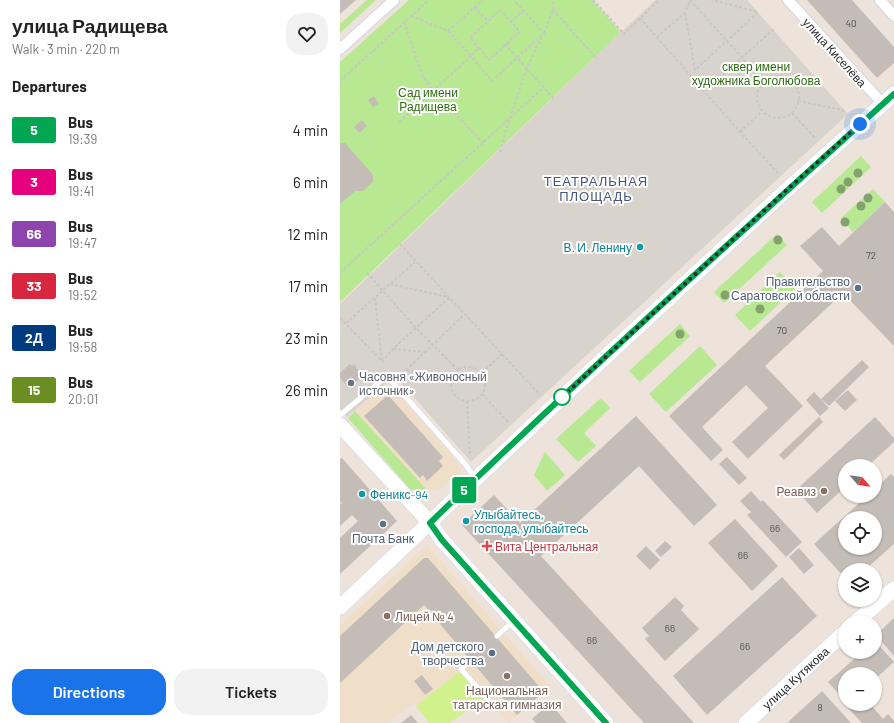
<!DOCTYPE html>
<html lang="en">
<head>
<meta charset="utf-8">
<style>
  :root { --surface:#fff; --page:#f2f2f2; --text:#222; --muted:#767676; --accent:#1a73e8 }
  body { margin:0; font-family:Barlow,sans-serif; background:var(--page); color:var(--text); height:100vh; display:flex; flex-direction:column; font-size:15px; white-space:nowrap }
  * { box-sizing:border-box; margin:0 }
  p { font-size:13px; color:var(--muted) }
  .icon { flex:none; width:22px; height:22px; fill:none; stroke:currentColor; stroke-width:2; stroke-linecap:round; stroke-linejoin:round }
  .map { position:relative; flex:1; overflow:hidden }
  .panel { display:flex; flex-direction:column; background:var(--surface); width:340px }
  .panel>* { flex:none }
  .badge { padding:0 8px; border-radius:3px; font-size:14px; line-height:26px }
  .needle { width:26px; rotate:118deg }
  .buttons { position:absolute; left:498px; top:459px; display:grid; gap:8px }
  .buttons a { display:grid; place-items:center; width:44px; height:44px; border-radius:50%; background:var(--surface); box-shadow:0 1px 3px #0004; font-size:20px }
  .you { position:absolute; width:20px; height:20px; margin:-10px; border:3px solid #fff; border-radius:50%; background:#1a73e8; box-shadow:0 0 0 6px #1a73e833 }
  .map>.badge { position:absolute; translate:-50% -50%; box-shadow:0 0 0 2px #fff }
  h2 { padding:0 12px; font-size:15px; line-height:36px }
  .round { display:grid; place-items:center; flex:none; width:42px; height:42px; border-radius:16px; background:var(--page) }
  .overview { display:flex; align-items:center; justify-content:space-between; height:68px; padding:0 12px }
  h1 { font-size:19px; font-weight:600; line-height:30px }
  .action { display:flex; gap:8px; margin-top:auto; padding:8px 12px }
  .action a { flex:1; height:46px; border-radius:16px; background:var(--accent); color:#fff; font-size:16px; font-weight:600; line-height:46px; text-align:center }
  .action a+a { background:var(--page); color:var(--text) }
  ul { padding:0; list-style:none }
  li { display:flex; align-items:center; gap:12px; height:52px; padding:0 12px }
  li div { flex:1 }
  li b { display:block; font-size:15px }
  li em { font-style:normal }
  li .badge { min-width:44px; font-weight:700; text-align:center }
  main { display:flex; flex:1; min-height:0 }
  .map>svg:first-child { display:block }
  .education { fill:#f0dfc8 }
  .green { fill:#b8e891 }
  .pitch { fill:#d0f18c }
  .plaza { fill:#d8d3cd }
  .building { fill:#c4bdb7; fill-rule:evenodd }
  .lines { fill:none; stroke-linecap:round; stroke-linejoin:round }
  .lane-casing { stroke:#cfd5e4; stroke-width:6 }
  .street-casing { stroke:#cfd5e4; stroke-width:12 }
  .secondary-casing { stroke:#cfd5e4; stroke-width:16 }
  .path { stroke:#c7c7c7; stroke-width:2; stroke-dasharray:3 2; stroke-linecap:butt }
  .lane { stroke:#fff; stroke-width:5 }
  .street { stroke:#fff; stroke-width:10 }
  .secondary { stroke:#fff; stroke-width:15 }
  .tree { fill:#84a26d }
  .line-casing { stroke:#fff; stroke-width:9 }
  .line { stroke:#00a651; stroke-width:6 }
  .walk { stroke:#292929; stroke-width:4; stroke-dasharray:0 7.2 }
  .culture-dot { fill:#0f9aa8; stroke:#fff; stroke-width:1.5 }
  .service-dot { fill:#5c6f8a; stroke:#fff; stroke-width:1.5 }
  .worship-dot { fill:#6b7280; stroke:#fff; stroke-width:1.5 }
  .stop-dot { fill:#fff; stroke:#00a651; stroke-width:2 }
  .education-dot { fill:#8d6e63; stroke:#fff; stroke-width:1.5 }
  .health-dot { fill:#e0444e; stroke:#fff; stroke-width:1.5 }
  .labels { text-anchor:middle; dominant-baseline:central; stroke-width:4; stroke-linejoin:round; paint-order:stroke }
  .number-label { font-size:10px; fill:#504e4c }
  .street-label { font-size:12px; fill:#292929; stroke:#fff }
  .park-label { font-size:12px; fill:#2f6c14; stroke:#fff }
  .culture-label { font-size:12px; fill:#0d838f; stroke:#fff; text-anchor:start }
  .service-label { font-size:12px; fill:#4e5e75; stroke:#fff; text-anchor:end }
  .worship-label { font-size:12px; fill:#5b616d; stroke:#fff; text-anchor:start }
  .education-label { font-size:12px; fill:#785e54; stroke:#fff; text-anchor:end }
  .health-label { font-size:12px; fill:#be3a42; stroke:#fff; text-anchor:start }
  .neighbourhood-label { font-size:13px; letter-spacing:1px; fill:#46557e; stroke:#fff }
</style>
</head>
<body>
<main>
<section class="panel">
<div class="overview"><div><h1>улица Радищева</h1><p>Walk · 3 min · 220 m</p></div><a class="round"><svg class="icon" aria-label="heart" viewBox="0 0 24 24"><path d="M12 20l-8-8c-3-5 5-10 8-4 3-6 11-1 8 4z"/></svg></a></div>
<h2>Departures</h2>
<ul>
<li><span class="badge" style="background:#00a651;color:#fff">5</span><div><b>Bus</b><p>19:39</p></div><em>4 min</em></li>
<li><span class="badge" style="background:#e6007e;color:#fff">3</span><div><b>Bus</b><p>19:41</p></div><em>6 min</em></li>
<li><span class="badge" style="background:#8e44ad;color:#fff">66</span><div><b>Bus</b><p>19:47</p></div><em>12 min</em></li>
<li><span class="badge" style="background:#d7263d;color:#fff">33</span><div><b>Bus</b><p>19:52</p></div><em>17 min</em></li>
<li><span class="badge" style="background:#003b80;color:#fff">2Д</span><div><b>Bus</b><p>19:58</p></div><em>23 min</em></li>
<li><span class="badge" style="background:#6b8e23;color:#fff">15</span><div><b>Bus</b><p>20:01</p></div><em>26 min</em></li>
</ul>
<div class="action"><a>Directions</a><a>Tickets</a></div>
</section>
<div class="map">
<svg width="554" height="723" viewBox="0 0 554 723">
  <rect width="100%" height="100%" fill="#ede3da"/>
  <g class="education">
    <polygon points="49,383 123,469 99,490 95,491 87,490 15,411"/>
    <polygon points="85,547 89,547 210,686 169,723 145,699 109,723 89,723 74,703 47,723 0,723 0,625"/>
  </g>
  <g class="green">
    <polygon points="27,0 36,0 0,33 0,24"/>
    <polygon points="69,0 252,0 281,32 0,302 0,62"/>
    <polygon points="521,156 531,167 482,213 472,202"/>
    <polygon points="533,189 545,202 513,232 501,218"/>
    <polygon points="437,234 447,245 384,303 374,292"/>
    <polygon points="440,272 455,289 410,331 395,315"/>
    <polygon points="340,324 350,336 300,382 289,371"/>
    <polygon points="360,346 377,365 326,412 309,394"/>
    <polygon points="261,398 270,408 244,433 256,446 238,462 216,439"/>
    <polygon points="15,411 87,490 77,491 70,489 8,418"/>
    <polygon points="205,452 225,475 207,491 194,475"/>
  </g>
  <polygon class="pitch" points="119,672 145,699 109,723 89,723 76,706"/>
  <polygon class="plaza" points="316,0 407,0 508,114 131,462 55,376 7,417 0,409 0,304 281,32"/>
  <g class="building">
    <polygon points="0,0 16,0 0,14"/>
    <polygon points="467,0 512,0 554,47 554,63 537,78"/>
    <polygon points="34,96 39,104 33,107 28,100"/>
    <polygon points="22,120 27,126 19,133 14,127"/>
    <polygon points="0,143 5,143 33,175 33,182 23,191 15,191 0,204"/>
    <polygon points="545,202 554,212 554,346 503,293 425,366 463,406 408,459 392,442 428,408 406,385 362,427 383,450 371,461 329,416 483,271 460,246 482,227 499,246"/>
    <polygon points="522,360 529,367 489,406 481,399"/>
    <polygon points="10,364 12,366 14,364 21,374 19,375 21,378 11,386 10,384 7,386 0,378 0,373"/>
    <polygon points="508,390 517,400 505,411 495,401"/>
    <polygon points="474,392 489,408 480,416 466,400"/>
    <polygon points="48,395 103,457 99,461 103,466 87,481 83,475 80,478 24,416"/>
    <polygon points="296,416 377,505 354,526 299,466 201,556 354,723 304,723 122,525 154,495 180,523"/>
    <polygon points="479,417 483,422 444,460 439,455"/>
    <polygon points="535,417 554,438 554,442 528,466 505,466 505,487 477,513 456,490"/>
    <polygon points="387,457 407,478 399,485 379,464"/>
    <polygon points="2,458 57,521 0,574 0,538 18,521 12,515 0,526 0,505 2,503 0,502 0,459"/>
    <path d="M551,474L554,477V544L527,568L523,564L516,570H505V578L474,544L527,496H535V489ZM505,518H535V548H505Z"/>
    <polygon points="411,491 421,502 423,500 462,542 446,557 407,515 411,512 400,501"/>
    <polygon points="395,519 438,566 412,591 368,543"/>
    <polygon points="325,541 332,547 321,557 315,551"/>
    <polygon points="306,546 320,560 310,570 296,556"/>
    <polygon points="459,548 474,565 464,574 449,557"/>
    <polygon points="84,558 88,558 204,692 177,715 84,605 0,683 0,636"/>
    <polygon points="442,577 477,616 367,715 333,676"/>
    <polygon points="335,597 344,606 341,610 359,629 325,661 305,639 309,636 302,628"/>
    <polygon points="554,618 554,656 536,635"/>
    <polygon points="535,641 554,662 535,679 535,674 505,674 505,701 488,682 522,652 535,652"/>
    <polygon points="82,675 93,689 85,695 74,681"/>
    <polygon points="482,691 511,723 449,723 448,722"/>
    <polygon points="210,703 227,723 196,723 192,719"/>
    <polygon points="513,704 530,704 543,719 548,714 554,721 554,723 522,723 508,708"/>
    <polygon points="71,715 78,723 61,723"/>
  </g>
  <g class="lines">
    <g class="lane-casing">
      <g id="lane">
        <polyline points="0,415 47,376 125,464 135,478"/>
        <polyline points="157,636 173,621"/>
        <polyline points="131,660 121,669 153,705"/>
      </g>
    </g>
    <g class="street-casing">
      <g id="street">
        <polyline points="448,0 543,104"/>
        <polyline points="540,0 554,16"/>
        <polyline points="0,49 54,0"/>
      </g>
    </g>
    <g class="secondary-casing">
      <g id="secondary">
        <polyline points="0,425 90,523 102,540 266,723"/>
        <polyline points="0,607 261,361 440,196 554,94"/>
        <polyline points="516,622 554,589"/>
        <path id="s1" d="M406,723L505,632"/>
      </g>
    </g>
    <g class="path">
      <polyline points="253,0 284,34 319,0"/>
      <polyline points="350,0 424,82"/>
      <polyline points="134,7 148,21"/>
      <polyline points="213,10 257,59"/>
      <polyline points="345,13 355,70 387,41 418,12 372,0"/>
      <polyline points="71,16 108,31 131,56 139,48 149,60 180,32 160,10 130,38 139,48"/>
      <polyline points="300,18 400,132 438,173"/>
      <polyline points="64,22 83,77 94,91 143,143"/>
      <polyline points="171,22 183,11"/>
      <polyline points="108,31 143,0"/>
      <polyline points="204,33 214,7 213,0"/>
      <polyline points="317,37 345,13 350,1 352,0"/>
      <polyline points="165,44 214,99"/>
      <circle cx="438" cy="97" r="21"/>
      <polyline points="0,81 89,0"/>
      <polyline points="364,91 434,29"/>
      <polyline points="458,101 503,110 505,113"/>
      <polyline points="452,113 476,139"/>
      <polyline points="59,122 131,56 152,81 204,33 174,0"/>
      <polyline points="400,132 422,111"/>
      <polyline points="160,152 169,120 187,68 201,38"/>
      <polyline points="60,244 200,395"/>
      <polyline points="0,273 204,87"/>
      <polyline points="27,273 76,328 118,370"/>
      <polyline points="50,284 108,297"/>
      <polyline points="35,298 42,362"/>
      <polyline points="0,318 42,361"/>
      <polyline points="6,323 75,262"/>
      <polyline points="53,349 85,352"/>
      <polyline points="42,362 53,349 110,297"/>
      <circle cx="128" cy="384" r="17"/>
      <polyline points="66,370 125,314"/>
      <polyline points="66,370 111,380"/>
      <polyline points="142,373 162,354"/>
      <polyline points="142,394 169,423"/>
      <polyline points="127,401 130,456"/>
    </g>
    <use href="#lane" class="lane"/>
    <use href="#street" class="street"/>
    <use href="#secondary" class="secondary"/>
  </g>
  <g class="tree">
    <circle cx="518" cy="173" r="4.5"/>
    <circle cx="508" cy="182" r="4.5"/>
    <circle cx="501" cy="189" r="4.5"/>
    <circle cx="528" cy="198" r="4.5"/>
    <circle cx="521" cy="206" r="4.5"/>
    <circle cx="505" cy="222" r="4.5"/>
    <circle cx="438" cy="240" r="4.5"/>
    <circle cx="385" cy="295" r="4.5"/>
    <circle cx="420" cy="309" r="4.5"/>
    <circle cx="340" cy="334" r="4.5"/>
  </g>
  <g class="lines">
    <g class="line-casing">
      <path id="line" d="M266,723L102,540L90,523C241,376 398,235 554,94"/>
    </g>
    <use href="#line" class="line"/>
    <polyline class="walk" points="222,397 220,399 440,196 520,124"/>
  </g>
  <g class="culture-dot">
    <circle cx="300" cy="247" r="4"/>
    <circle cx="22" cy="494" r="4"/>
    <circle cx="126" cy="521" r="4"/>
  </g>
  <g class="service-dot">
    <circle cx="518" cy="288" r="4"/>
    <circle cx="43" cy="524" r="4"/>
    <circle cx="152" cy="653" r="4"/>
  </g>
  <circle class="worship-dot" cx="11" cy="383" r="4"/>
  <circle class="stop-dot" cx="222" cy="397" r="8"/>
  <g class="education-dot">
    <circle cx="484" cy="491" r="4"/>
    <circle cx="47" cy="616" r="4"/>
    <circle cx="167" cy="676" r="4"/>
  </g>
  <path class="health-dot" d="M145 540h4v4h4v4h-4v4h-4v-4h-4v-4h4z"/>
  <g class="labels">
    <g class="number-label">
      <text x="511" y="23">40</text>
      <text x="531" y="255">72</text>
      <text x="442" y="330">70</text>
      <text x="435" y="528">66</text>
      <text x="403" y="555">66</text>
      <text x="330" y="628">66</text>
      <text x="252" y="640">66</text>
      <text x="405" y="646">66</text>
      <text x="480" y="707">8</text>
    </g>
    <g class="street-label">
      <text transform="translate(495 52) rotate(48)">улица Киселёва</text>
      <text stroke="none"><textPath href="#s1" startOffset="67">улица Кутякова</textPath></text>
    </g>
    <g class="park-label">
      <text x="416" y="66">сквер имени<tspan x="416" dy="14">художника Боголюбова</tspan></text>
      <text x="88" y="92">Сад имени<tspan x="88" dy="14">Радищева</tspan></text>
    </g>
    <g class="culture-label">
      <text x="292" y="247" text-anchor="end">В. И. Ленину</text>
      <text x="30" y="494">Феникс-94</text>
      <text x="134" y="514">Улыбайтесь,<tspan x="134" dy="14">господа, улыбайтесь</tspan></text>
    </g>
    <g class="service-label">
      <text x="510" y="281">Правительство<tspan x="510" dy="14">Саратовской области</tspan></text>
      <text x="43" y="538" text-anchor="middle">Почта Банк</text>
      <text x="144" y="646">Дом детского<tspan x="144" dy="14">творчества</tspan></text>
    </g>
    <g class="worship-label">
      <text x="19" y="376">Часовня «Живоносный<tspan x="19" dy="14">источник»</tspan></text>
    </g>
    <g class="education-label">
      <text x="476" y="491">Реавиз</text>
      <text x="55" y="616" text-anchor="start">Лицей № 4</text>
      <text x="167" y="690" text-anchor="middle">Национальная<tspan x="167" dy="14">татарская гимназия</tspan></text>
    </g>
    <g class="health-label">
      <text x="155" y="546">Вита Центральная</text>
    </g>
    <g class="neighbourhood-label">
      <text x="256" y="181">ТЕАТРАЛЬНАЯ<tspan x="256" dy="15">ПЛОЩАДЬ</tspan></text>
    </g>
  </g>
</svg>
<div class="buttons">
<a><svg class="needle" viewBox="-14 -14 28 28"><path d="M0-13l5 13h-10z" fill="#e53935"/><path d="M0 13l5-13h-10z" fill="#767676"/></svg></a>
<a><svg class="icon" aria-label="locate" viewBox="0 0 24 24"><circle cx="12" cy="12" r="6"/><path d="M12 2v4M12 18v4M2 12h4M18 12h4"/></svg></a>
<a><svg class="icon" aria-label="layers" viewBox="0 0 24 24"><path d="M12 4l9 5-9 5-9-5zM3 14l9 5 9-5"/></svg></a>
<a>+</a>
<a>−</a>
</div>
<div class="you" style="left:520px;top:124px"></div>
<b class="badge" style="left:124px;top:490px;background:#00a651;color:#fff">5</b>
</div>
</main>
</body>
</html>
